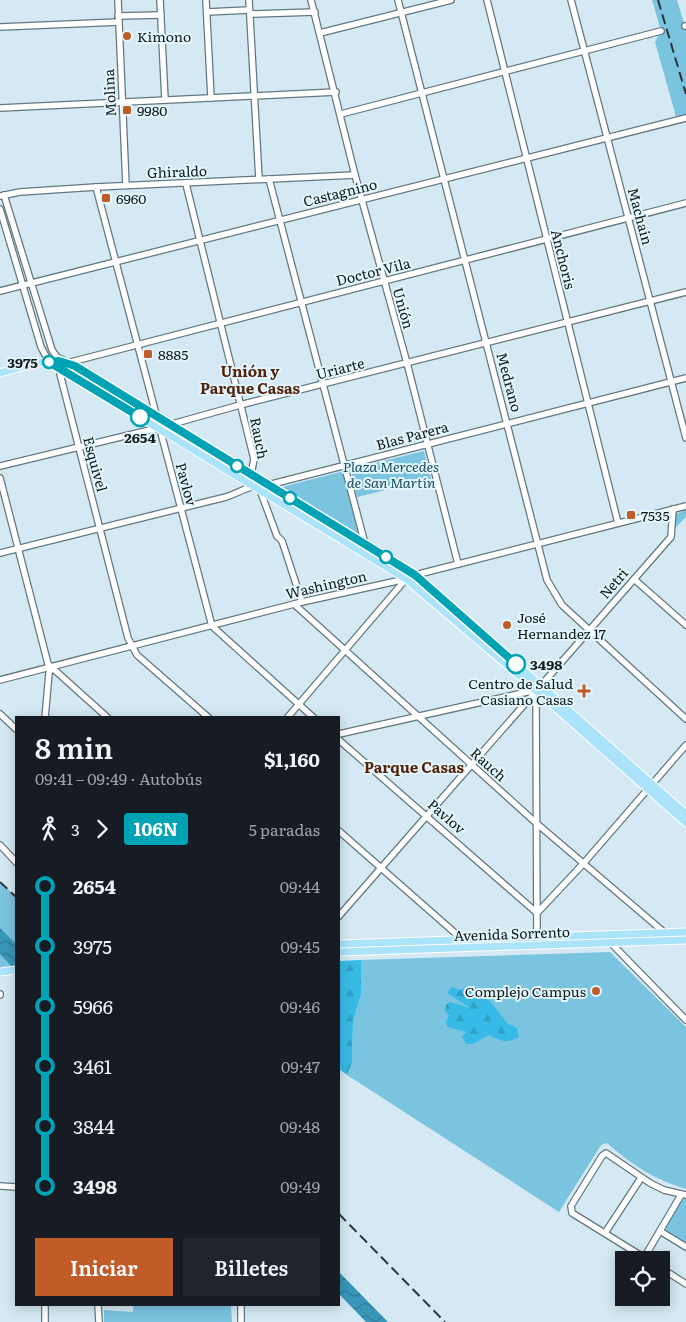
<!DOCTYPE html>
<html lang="es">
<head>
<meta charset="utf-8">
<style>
  :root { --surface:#171b24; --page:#20242c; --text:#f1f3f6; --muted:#9ea1a6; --accent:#c15c28 }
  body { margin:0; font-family:Literata,serif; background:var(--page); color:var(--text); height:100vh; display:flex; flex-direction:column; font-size:19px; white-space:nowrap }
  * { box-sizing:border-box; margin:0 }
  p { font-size:16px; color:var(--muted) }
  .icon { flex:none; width:28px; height:28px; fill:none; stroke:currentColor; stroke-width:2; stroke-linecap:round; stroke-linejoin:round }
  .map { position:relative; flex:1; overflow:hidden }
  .details { position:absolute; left:15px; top:716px; width:325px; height:590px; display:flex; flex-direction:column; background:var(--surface); border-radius:0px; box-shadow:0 2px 12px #0003 }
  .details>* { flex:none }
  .badge { padding:0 10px; border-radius:4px; font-size:18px; line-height:32px }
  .fabs { position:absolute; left:615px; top:1251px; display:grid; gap:10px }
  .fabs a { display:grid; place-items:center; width:55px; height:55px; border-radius:0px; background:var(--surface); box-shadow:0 2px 12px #0003; font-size:25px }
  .map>.badge { position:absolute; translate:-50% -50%; box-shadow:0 0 0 2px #fff }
  .legs { display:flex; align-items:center; gap:8px; height:55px; padding:0 20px; font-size:16px }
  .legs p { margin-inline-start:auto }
  .head { display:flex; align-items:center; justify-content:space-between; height:85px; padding:0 20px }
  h1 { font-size:28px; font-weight:600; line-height:38px }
  .primary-button { display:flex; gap:10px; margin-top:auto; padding:10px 20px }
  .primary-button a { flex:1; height:58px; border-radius:0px; background:var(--accent); color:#fff; font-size:20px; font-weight:600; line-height:58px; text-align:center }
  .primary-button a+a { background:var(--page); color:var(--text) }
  ul { padding:0 20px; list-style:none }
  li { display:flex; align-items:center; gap:18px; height:60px; font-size:19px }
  li i { display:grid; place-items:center; width:8px; height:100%; margin:0 6px; background:currentColor }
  li i::after { content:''; width:12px; height:12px; margin:-6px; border:4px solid; border-radius:50%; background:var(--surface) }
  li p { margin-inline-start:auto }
  li:first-child i { background:linear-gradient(#0000 50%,currentColor 0) }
  li:last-child i { background:linear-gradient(currentColor 50%,#0000 0) }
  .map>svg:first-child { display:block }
  .green { fill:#7bc4e0 }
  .forest { fill:url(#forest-firs) }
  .water { fill:url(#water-waves) }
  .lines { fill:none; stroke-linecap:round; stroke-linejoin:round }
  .minor-casing { stroke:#63777f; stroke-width:8 }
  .major-casing { stroke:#fff; stroke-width:9 }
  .minor { stroke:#fff; stroke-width:5.5 }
  .major { stroke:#abe4fa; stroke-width:7 }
  .rail { stroke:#2b3539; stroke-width:2; stroke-dasharray:10 5; stroke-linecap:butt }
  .line-1-casing { stroke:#fff; stroke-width:11 }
  .line-1 { stroke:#00a3b4; stroke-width:8 }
  .poi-dot { fill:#c15c28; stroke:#e4f6fd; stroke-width:2 }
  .stop-1-dot { fill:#fff; stroke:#00a3b4; stroke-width:2.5 }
  .labels { text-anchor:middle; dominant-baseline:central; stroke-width:4; stroke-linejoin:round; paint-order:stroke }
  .poi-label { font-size:14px; fill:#10181b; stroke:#e4f6fd; text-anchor:start }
  .street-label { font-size:14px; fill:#10181b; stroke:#e4f6fd }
  .stop-label { font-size:14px; font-weight:bold; fill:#10181b; stroke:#e4f6fd; text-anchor:end }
  .park-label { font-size:14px; font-style:italic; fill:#174c5e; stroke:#e4f6fd }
  .neighbourhood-label { font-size:15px; font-weight:bold; fill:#522209; stroke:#e4f6fd }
</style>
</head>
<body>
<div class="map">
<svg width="686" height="1322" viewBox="0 0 686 1322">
  <defs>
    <pattern id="forest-firs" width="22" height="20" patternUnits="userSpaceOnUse" patternTransform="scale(1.25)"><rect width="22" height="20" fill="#37bbe6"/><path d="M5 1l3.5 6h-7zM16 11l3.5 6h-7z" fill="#30a0c5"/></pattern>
    <pattern id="water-waves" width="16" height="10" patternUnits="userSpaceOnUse" patternTransform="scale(1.25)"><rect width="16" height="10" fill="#3897b9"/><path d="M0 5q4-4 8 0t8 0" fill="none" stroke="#2e7a96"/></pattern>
  </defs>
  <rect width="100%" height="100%" fill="#d4e9f3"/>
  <g class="green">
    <polygon points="652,0 677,0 686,30 686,123 685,118 677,120 655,42 661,31"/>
    <polygon points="424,451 431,479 357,497 351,469"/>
    <polygon points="344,471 361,538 282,487"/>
    <polygon points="686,510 686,517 675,528 676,514"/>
    <polygon points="0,882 16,897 16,970 0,972"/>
    <path d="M610,952L686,1027V1189C655,1180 632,1165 607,1143L601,1145L559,1212L347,1075L352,1063L353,1021L361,993V960Z"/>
    <polygon points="686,1197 686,1245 667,1232 666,1228 681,1200"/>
    <polygon points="133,1305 231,1305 232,1322 104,1322 104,1310 133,1312"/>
  </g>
  <g class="forest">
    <polygon points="361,960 361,994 353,1021 352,1063 347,1075 339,1069 339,961"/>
    <path d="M467,986L477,988L480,995L490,1001L507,1023L517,1028L519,1037C507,1044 500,1041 489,1035L473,1044H466L462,1037L466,1032L447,1027L446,1021L449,1016L445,1011L446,1005L450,1002L470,1008L447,993L452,987L460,990Z"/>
  </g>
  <g class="water">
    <polygon points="0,928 16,944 16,971 0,954"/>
    <polygon points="339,1272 388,1322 366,1322 339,1294"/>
  </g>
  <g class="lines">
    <g class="minor-casing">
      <g id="minor">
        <polyline points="118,0 126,185"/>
        <polyline points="160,0 165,100"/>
        <polyline points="206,0 211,98"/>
        <polyline points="249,0 259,179"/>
        <polyline points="311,0 355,175 407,363 458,564"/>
        <polyline points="398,0 547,580 562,605 686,719"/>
        <polyline points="487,0 618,523"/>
        <polyline points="571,0 686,438"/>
        <polyline points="207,12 249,10"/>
        <polyline points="250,14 315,12"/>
        <polyline points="118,16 161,15"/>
        <polyline points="685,26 686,26"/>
        <polyline points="0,27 119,22"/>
        <polyline points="320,33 451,0"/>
        <polyline points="0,108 336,92"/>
        <polyline points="341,114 661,31"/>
        <polyline points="269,179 365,544"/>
        <polyline points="186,184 254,459 251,475 253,478"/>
        <polyline points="96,187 212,626 314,718"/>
        <polyline points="4,195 52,350 57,357 65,361"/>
        <polyline points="0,196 20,192 96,187 355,175"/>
        <polyline points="0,209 41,347 49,362"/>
        <polyline points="0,291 686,118"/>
        <polyline points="67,363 686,203"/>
        <polyline points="63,367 60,374 128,638 137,655 209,718"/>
        <polyline points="0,466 158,428 240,405 686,292"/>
        <polyline points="0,478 48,664 108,718"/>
        <polyline points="260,490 277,536 282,541 302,602"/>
        <path d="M0,553L226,497C243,491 249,485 268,485L686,378"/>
        <polyline points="634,579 686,625"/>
        <polyline points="294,604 535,822 665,933 666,941"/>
        <polyline points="0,680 302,602 406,579 415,575 686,506"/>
        <polyline points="536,690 537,940"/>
        <polyline points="0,714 16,729"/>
        <polyline points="45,718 49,673 52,667"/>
        <polyline points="287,718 406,579"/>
        <polyline points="339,734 536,690"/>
        <polyline points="339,740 537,913"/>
        <polyline points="339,831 463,940 464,947"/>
        <polyline points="0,845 16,862"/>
        <polyline points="537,913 583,864 686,745"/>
        <polyline points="339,916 671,537 673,509"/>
        <polyline points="610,942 686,1020"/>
        <polyline points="0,995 0,994"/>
        <polyline points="0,1186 16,1187"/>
        <polyline points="660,1231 686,1247"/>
        <polyline points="605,1233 641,1178"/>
        <polyline points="644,1258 681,1195"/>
        <polyline points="648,1260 572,1213 571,1206 602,1156 606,1153 650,1183 664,1190 686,1195"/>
        <polyline points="661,1268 686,1284"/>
        <polyline points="45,1305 45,1322"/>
        <polyline points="98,1305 99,1322"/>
        <polyline points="241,1305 241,1322"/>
      </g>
    </g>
    <g class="major-casing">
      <g id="major">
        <polyline points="49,362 406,579 522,678 686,823"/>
        <path d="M0,373C24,367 51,355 75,366L415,575L686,814"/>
        <polyline points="339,944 686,932"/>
        <polyline points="339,952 686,940"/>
        <polyline points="0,972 16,970"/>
      </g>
    </g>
    <use href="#minor" class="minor"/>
    <use href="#major" class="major"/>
    <g class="rail">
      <polyline points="658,0 686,94"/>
      <polyline points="0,882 16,897"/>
      <polyline points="339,1214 445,1322"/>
    </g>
  </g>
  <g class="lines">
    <g class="line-1-casing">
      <polyline id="line-1" points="140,417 49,362 59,361 75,366 415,575 516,664"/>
    </g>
    <use href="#line-1" class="line-1"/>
  </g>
  <g class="poi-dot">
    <circle cx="127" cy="36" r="5"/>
    <rect x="122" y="105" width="10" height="10" rx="2.5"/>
    <rect x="101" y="193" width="10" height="10" rx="2.5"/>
    <rect x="143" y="349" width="10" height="10" rx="2.5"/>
    <rect x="626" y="510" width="10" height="10" rx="2.5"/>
    <circle cx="507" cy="625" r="5"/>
    <path d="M581.5 683.5h5v5h5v5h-5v5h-5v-5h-5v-5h5z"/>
    <circle cx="596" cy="991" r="5"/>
  </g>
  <g class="stop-1-dot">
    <circle cx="49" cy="362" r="6"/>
    <circle cx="140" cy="417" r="9"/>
    <circle cx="237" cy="466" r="6"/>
    <circle cx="290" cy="498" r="6"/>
    <circle cx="386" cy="557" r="6"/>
    <circle cx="516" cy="664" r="9"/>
  </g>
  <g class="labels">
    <g class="poi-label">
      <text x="137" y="36">Kimono</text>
      <text x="137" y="110">9980</text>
      <text x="116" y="198">6960</text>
      <text x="158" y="354">8885</text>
      <text x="641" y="515">7535</text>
      <text x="517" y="617">José<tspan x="517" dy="16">Hernandez 17</tspan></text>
      <text x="573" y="683" text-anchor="end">Centro de Salud<tspan x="573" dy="16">Casiano Casas</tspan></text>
      <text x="586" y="991" text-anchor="end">Complejo Campus</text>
    </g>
    <g class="street-label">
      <text transform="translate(109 93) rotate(-93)">Molina</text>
      <text transform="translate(177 171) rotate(-2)">Ghiraldo</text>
      <text transform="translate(340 192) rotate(-14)">Castagnino</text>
      <text transform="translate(641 216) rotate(75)">Machain</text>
      <text transform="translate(564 259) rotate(76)">Anchoris</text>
      <text transform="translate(373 271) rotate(-14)">Doctor Vila</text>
      <text transform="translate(404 308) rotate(74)">Unión</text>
      <text transform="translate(340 368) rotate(-14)">Uriarte</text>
      <text transform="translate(510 382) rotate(75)">Medrano</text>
      <text transform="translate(412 435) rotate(-15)">Blas Parera</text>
      <text transform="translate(260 438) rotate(79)">Rauch</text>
      <text transform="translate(96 464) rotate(75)">Esquivel</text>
      <text transform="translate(187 484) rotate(75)">Pavlov</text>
      <text transform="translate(613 583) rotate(-49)">Netri</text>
      <text transform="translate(326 584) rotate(-13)">Washington</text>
      <text transform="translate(489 764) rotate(42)">Rauch</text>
      <text transform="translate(447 816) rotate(41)">Pavlov</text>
      <text transform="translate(512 933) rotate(-2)">Avenida Sorrento</text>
    </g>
    <g class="stop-label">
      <text x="38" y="362">3975</text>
      <text x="140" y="437" text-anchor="middle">2654</text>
      <text x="530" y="664" text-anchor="start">3498</text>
    </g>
    <g class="park-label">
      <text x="391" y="466">Plaza Mercedes<tspan x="391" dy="16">de San Martín</tspan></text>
    </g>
    <g class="neighbourhood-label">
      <text x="250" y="370">Unión y<tspan x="250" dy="17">Parque Casas</tspan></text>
      <text x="414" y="766">Parque Casas</text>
    </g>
  </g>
</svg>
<div class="fabs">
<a><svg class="icon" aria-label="locate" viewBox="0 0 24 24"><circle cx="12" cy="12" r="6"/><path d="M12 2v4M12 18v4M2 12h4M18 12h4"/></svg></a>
</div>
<section class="details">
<div class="head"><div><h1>8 min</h1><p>09:41 – 09:49 · Autobús</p></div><b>$1,160</b></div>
<div class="legs"><svg class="icon" aria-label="walk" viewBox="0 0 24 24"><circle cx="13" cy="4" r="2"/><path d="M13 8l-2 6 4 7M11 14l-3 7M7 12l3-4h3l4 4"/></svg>3<svg class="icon" aria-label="forward" viewBox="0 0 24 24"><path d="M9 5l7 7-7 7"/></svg><b class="badge" style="background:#00a3b4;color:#fff">106N</b><p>5 paradas</p></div>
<ul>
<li><i style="color:#00a3b4"></i><b>2654</b><p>09:44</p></li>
<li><i style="color:#00a3b4"></i><span>3975</span><p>09:45</p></li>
<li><i style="color:#00a3b4"></i><span>5966</span><p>09:46</p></li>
<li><i style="color:#00a3b4"></i><span>3461</span><p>09:47</p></li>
<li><i style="color:#00a3b4"></i><span>3844</span><p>09:48</p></li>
<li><i style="color:#00a3b4"></i><b>3498</b><p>09:49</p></li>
</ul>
<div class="primary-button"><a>Iniciar</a><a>Billetes</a></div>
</section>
</div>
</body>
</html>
